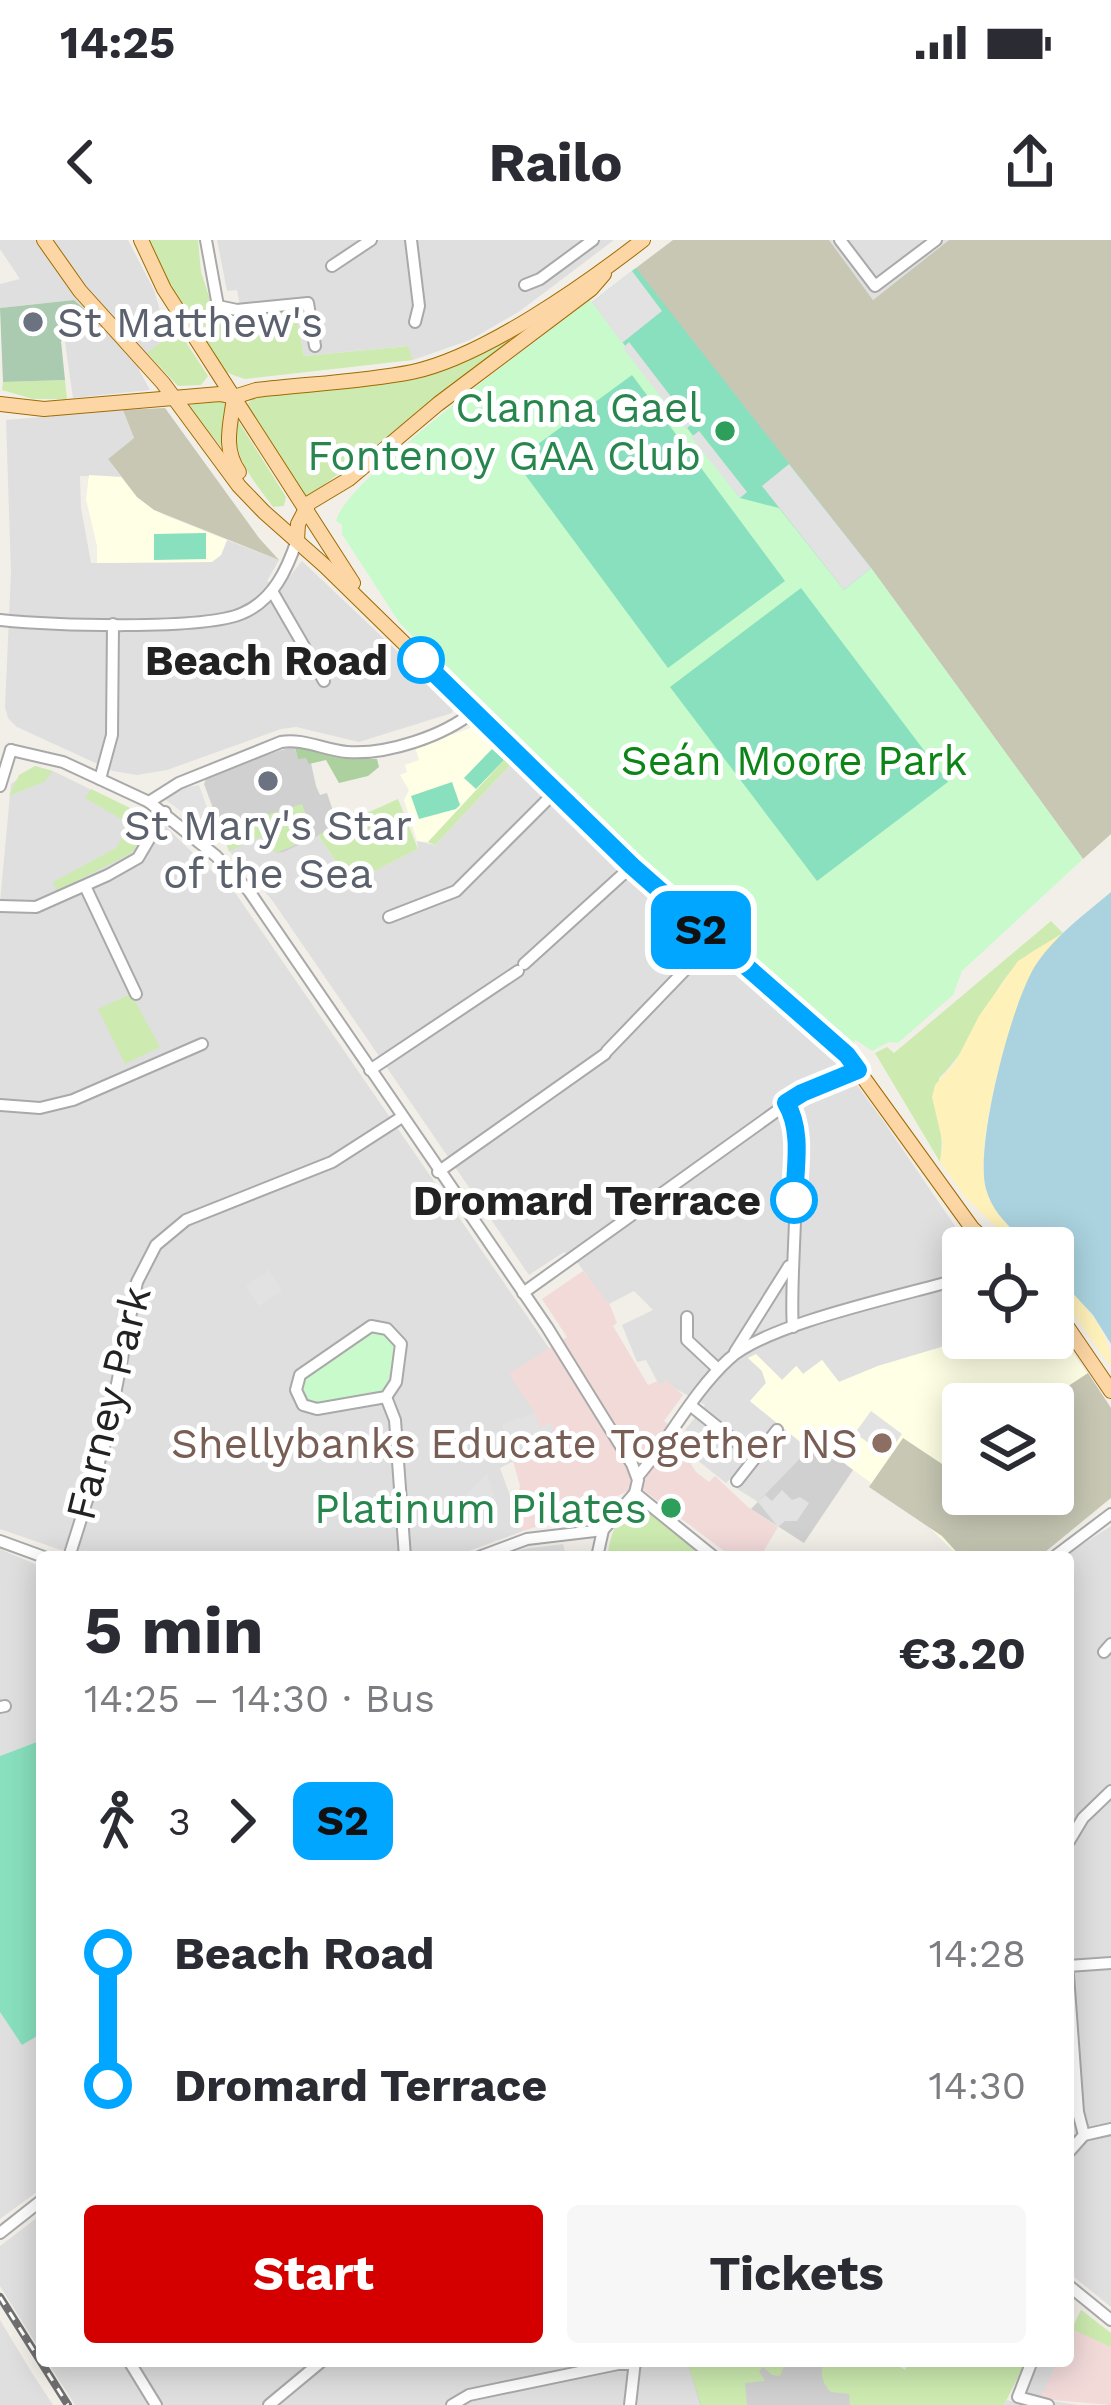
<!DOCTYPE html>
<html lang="en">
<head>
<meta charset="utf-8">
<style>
  :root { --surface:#fff; --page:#f7f7f7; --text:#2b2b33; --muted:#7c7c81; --accent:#d40000 }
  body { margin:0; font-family:"Work Sans",sans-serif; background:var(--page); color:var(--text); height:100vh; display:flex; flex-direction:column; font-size:45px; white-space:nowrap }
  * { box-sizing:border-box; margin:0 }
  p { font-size:39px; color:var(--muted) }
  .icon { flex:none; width:66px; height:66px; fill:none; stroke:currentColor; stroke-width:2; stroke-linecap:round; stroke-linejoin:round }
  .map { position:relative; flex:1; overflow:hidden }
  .side { position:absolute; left:36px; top:1311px; width:1038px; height:816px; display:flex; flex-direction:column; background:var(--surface); border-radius:12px; box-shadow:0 6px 30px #0003 }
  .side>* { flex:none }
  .badge { padding:0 24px; border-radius:18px; font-size:42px; line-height:78px }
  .buttons { position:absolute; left:942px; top:987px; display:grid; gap:24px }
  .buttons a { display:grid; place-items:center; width:132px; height:132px; border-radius:12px; background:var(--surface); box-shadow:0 6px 30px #0003; font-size:60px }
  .map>.badge { position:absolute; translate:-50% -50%; box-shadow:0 0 0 6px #fff }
  .legs { display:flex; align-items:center; gap:18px; height:132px; padding:0 48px; font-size:39px }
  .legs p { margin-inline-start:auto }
  .summary { display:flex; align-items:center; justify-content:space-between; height:204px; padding:0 48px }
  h1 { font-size:66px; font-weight:700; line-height:90px }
  .primary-button { display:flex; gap:24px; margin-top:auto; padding:24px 48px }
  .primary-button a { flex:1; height:138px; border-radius:12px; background:var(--accent); color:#fff; font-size:48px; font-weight:700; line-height:138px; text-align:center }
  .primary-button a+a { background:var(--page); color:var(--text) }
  ul { padding:0 48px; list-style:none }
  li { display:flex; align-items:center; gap:42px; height:132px; font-size:45px }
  li i { display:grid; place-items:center; width:18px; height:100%; margin:0 15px; background:currentColor }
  li i::after { content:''; width:30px; height:30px; margin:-15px; border:9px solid; border-radius:50%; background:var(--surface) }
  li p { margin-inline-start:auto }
  li:first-child i { background:linear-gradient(#0000 50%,currentColor 0) }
  li:last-child i { background:linear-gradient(currentColor 50%,#0000 0) }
  .status { display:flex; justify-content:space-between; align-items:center; height:84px; padding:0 60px; background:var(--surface); direction:ltr }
  .status svg { height:33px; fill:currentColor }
  header { display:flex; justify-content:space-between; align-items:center; height:156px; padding:0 48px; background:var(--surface); font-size:54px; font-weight:700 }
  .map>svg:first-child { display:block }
  .residential { fill:#e0dfdf }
  .commercial { fill:#f2dad9 }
  .education { fill:#ffffe5; fill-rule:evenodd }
  .religious { fill:#d0d0d0 }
  .construction { fill:#c7c7b4 }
  .grass { fill:#cdebb0 }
  .forest { fill:#add19e }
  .sand { fill:#fff1ba }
  .cemetery { fill:#aacbaf }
  .park { fill:#c8facc }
  .pitch { fill:#88e0be }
  .parking { fill:#e2e2e2 }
  .water { fill:#aad3df }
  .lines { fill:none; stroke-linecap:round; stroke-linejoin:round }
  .minor-casing { stroke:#a9a9a9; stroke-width:14 }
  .major-casing { stroke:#a06b00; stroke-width:16 }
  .minor { stroke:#fff; stroke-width:10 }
  .major { stroke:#fcd6a4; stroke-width:14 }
  .rail-casing { stroke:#707070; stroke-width:8 }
  .rail { stroke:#fff; stroke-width:3; stroke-dasharray:9; stroke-linecap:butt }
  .line-1-casing { stroke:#fff; stroke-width:27 }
  .line-1 { stroke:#00a6ff; stroke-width:18 }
  .worship-dot { fill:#6b7280; stroke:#fff; stroke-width:4.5 }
  .leisure-dot { fill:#2e9e5b; stroke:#fff; stroke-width:4.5 }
  .stop-1-dot { fill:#fff; stroke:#00a6ff; stroke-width:6 }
  .education-dot { fill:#8d6e63; stroke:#fff; stroke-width:4.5 }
  .labels { text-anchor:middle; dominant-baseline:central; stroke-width:10; stroke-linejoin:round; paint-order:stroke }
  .worship-label { font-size:42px; fill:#5b616d; stroke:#fff; text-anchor:start }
  .leisure-label { font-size:42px; fill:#27864d; stroke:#fff; text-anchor:end }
  .stop-label { font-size:42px; font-weight:bold; fill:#222; stroke:#fff; text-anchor:end }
  .park-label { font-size:42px; fill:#0c8416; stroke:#fff }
  .street-label { font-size:42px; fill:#222; stroke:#fff }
  .education-label { font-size:42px; fill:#785e54; stroke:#fff; text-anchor:end }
</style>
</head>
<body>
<div class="status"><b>14:25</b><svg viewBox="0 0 49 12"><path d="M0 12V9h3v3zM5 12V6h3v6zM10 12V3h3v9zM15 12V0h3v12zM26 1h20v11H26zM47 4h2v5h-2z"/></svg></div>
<header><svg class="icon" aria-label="back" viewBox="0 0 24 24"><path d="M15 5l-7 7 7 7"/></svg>Railo<svg class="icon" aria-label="share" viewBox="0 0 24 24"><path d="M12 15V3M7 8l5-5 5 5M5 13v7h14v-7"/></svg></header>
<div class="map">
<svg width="1111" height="2165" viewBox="0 0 1111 2165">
  <rect width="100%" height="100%" fill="#f2efe9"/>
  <g class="residential">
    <polygon points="0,0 128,0 154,50 164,85 164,100 148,113 139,130 150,150 73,158 64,95 88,72 74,60 0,68 0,44 20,39 0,9"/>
    <polygon points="217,0 614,0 520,71 470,100 413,120 407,106 304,116 296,75 243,80 237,50 227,51"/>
    <polygon points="829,0 949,0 873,60"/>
    <polygon points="123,170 134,198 108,219 121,237 80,236 81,268 91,323 211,322 221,315 227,300 279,320 267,341 280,348 302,321 453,464 452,473 359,502 296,487 281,489 167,530 137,535 113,531 17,487 8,478 5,467 11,332 6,180"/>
    <polygon points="512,523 698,702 838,821 838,828 857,845 884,882 970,1008 963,1008 963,1098 1006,1098 973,1108 970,1099 878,1126 839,1142 822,1120 803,1134 797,1126 782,1140 756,1115 749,1118 762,1131 766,1143 750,1161 809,1209 758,1262 736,1248 738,1246 730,1239 726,1243 697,1220 707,1206 685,1190 705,1165 669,1145 660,1147 646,1120 637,1122 622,1085 653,1070 634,1051 607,1065 578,1023 564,1012 529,1035 272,660 229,611 263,596 284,612 318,595 351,643 418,609 417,601 435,605"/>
    <polygon points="35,526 55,532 165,586 236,654 549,1108 535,1173 503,1185 512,1222 500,1228 523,1291 453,1317 137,1317 118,1312 61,1310 0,1289 0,662 11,544"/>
    <polygon points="1111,1286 1111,2067 1068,2032 1068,1317 1063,1317"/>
    <polygon points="563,1304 565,1312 571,1311 570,1317 496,1317 523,1309"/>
    <polygon points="0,1309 42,1327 42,1500 0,1516"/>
    <polygon points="0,1772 22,1804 42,1793 42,1948 0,1979"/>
    <polygon points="42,1974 42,2113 0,2046 0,2006"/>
    <polygon points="0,2080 32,2133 53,2165 0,2165"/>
    <polygon points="47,2121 687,2121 700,2165 75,2165"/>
    <polygon points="1040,2121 1058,2121 1041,2159 1078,2165 1004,2165 1007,2160 1021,2164"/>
  </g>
  <g class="commercial">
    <polygon points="583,1031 610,1065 617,1083 613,1086 648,1145 658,1141 660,1147 666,1140 683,1155 664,1181 702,1209 691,1224 696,1232 709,1242 715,1236 748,1267 778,1287 760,1317 732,1317 638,1246 586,1271 523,1291 514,1268 520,1246 503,1184 535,1173 509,1134 567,1097 542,1059"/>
    <polygon points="1081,2070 1111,2093 1111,2165 1040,2159 1058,2121 1068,2121 1068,2099"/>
  </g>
  <g class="education">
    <polygon points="89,235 121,237 137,257 164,275 227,300 221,315 212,322 97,323 97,306 86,259"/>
    <polygon points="474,487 506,518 428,602 417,601 404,560 409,550 400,535 407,532 405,525 419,520 415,507"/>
    <path d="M1053,1083L1111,1169V1258L1039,1317H959L925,1283L836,1217L809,1209L750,1161L766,1143L762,1131L748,1118L756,1114L782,1140L796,1126L803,1134L822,1120L839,1142L878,1126L971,1098L974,1108L1006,1098H1053ZM963,1164H1053V1254H963Z"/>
  </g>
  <g class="religious">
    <polygon points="294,506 298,518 306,518 311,523 316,546 320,555 327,553 338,586 284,612 276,613 263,596 229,611 204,544 208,534"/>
    <polygon points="809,1209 836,1217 853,1230 804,1303 751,1269"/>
    <polygon points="687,2121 885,2121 906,2165 700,2165"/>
  </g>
  <g class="construction">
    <polygon points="673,0 829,0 873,60 949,0 1111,0 1111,594 1083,619 871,328 667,69 632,31"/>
    <polygon points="165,168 259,298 279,320 154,270 137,257 108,219 134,198 123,170"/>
    <polygon points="1088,1133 1111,1168 1111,1258 1039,1317 961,1317 942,1296 869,1247 903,1198 948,1228 950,1225 963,1232 963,1254 1053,1254 1053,1164 1041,1164"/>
  </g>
  <g class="grass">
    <path d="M149,0H198L201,32L215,75L243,80L296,75L304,116L408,106L413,120L245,139C236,136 225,133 219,126C195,101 162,33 149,0Z"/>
    <polygon points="164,85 180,85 178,90 208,136 201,145 178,146 147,113 164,100"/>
    <polygon points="530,86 306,259 247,164 256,156 399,139"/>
    <polygon points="65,140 67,159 33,159 2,150 3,142"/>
    <polygon points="226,161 229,165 223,180 221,207 188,165"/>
    <path d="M237,179L286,257L284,266L273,267C252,238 231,217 237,179Z"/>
    <polygon points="506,518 512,523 435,605 428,602"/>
    <polygon points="35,526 53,531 44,542 9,556 19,535"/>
    <polygon points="91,549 153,579 132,613 57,651 53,642 116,608 130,584 85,558"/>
    <polygon points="398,559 418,609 351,643 318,595"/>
    <polygon points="302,564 314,597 276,613 263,596 229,611 221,589"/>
    <path d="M1051,681L1063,693C1048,704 1027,712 1015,726C985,760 972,808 939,838C939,864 944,899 940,922L875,813L887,807L894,813Z"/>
    <polygon points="131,754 160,807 125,824 98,769"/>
    <path d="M645,1265L705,1317H607C612,1289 616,1274 645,1265Z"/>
    <polygon points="1081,2070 1111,2093 1111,2107 1072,2089"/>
    <polygon points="687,2121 744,2121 748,2124 786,2121 780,2136 772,2135 763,2127 759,2131 765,2141 745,2143 747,2165 701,2165"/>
    <path d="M825,2121H891L905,2130L909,2121H1026L1004,2165H850L849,2154L831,2152C822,2143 819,2133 825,2121Z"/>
  </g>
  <polygon class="forest" points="300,506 356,519 377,519 379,527 368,536 339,543 326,520 309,524 306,518 298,519 295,508"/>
  <g class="sand">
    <path d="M1063,693C1053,705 1039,716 1033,730C1011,774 973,902 986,949C993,974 1013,990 1031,1008H1017L964,956L940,922L943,904L932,857L935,845L955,823L979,776L1018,721Z"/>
    <path d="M1053,1032C1079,1061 1111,1086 1111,1127L1053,1046Z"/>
  </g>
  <polygon class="cemetery" points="74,60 89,73 61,101 65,140 3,142 0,68"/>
  <g class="park">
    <path d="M590,60L740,258L779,267L844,349L871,328L1083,619L962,731L953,755L898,803L889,802L872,811L856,800L853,803L744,716L678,655L422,406L399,382L342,294V285L336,281C345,239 546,94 590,60Z"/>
    <polygon points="371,1091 386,1093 396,1111 385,1150 312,1164 301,1147 303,1140"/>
  </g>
  <g class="pitch">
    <polygon points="636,28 871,328 844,350 779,268 740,258 592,62"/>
    <polygon points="632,135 785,341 668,428 515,221"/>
    <polygon points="206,293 206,319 154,320 154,294"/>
    <polygon points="801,348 948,542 817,641 670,447"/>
    <polygon points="492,509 504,520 476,549 464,538"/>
    <polygon points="452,542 460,565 456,569 419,579 411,556"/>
    <polygon points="42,1500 42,1793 22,1805 0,1772 0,1516"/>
  </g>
  <g class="parking">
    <polygon points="632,31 662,71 622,103 592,62"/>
    <polygon points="629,102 692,184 686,189 623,108"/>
    <polygon points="699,191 747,252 740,258 691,197"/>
    <polygon points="789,224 871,328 844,350 762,246"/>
    <polygon points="199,545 212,582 202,586 163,558 167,551"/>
    <polygon points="269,1030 282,1051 259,1066 246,1046"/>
    <polygon points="786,1054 787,1081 760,1091 752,1087 776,1055"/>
    <polygon points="871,1171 902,1194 892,1208 884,1202 878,1210 855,1193"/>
    <polygon points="535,1173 540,1188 551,1183 557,1204 512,1222 503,1184"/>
    <polygon points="487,1233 498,1269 462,1282 452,1269"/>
    <polygon points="782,1250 792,1260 800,1257 809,1263 797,1281 785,1281 778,1287 758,1262 765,1255 772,1261"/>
  </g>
  <path class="water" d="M1111,652V1104L1093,1075L1053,1032V1008H1031C1013,989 993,975 986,949C974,907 1012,759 1037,723C1056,695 1085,674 1111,652Z"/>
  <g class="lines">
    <g class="minor-casing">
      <g id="minor">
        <polyline points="206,0 218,66 237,70 308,63 315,106"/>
        <polyline points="411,0 419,66 415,82"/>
        <polyline points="840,0 875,46 936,0"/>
        <polyline points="332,26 371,0"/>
        <polyline points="525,45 540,39 593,0"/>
        <polyline points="272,351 324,441"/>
        <path d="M0,380C48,385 204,391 243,373C273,360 287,330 297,300"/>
        <polyline points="11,510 63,522 149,562 216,616 249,651 547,1087 632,1224 638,1240 635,1253"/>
        <polyline points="100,539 112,495 113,384"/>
        <polyline points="0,546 11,510"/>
        <path d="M149,562L179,543L281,502C303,498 324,510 347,512C387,515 444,496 474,471"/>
        <polyline points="85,646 136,754"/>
        <polyline points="0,666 36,667 108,635 138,618 165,572"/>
        <polyline points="389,677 456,651 556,551"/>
        <polyline points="524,724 632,626"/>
        <polyline points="607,811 713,701"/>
        <polyline points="370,830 518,731"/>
        <path d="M786,863C807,890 788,1041 793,1087"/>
        <polyline points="0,865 40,868 73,860 202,804"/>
        <polyline points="438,932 605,814"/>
        <polyline points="523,1053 802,853 858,830"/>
        <polyline points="687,1077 687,1100 718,1129"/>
        <polygon points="371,1086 387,1089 401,1104 396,1142 386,1157 317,1169 303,1165 296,1150 300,1135"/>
        <polyline points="735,1112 789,1026"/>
        <polyline points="386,1157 395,1180 405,1317"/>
        <polyline points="690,1165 755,1217"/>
        <path d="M638,1236C670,1199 692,1153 729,1119C768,1083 906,1055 963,1038"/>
        <polyline points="737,1241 777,1190"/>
        <polyline points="635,1253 714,1317"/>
        <polyline points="0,1301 44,1317"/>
        <polyline points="69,1317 106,1200 137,1042 156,1005 186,980 332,922 402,877"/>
        <polyline points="479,1317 527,1299 603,1290"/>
        <polyline points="597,1317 603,1290 635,1253"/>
        <polyline points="1054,1317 1111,1274"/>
        <polyline points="1104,1412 1111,1404"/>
        <polyline points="0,1467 5,1466"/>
        <polyline points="1068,1603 1083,1578 1111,1551"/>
        <polyline points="1068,1726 1111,1723"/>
        <polyline points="1068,1735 1078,1872 1084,1895"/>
        <polyline points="1068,1913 1084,1895 1111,1889"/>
        <polyline points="0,1993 42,1960"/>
        <polyline points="1068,2045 1111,2080"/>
        <polyline points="129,2121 156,2165"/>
        <polyline points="1032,2121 1018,2157 1048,2165"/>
        <polyline points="269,2165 322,2121"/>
        <polyline points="452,2165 469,2155 618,2124 635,2124"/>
        <polyline points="630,2165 635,2121"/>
      </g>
    </g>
    <g class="major-casing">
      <g id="major">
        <polyline points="44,0 80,51 163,143 239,246 264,272 325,326 632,626 847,815 972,988 993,1008"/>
        <polyline points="141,0 164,49 353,343"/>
        <path d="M234,157C231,183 222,208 239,232"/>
        <path d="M0,164L44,169L220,154L234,157L256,150C307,144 361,142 412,132C483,117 585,45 643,0"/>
        <polyline points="297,300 298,284 309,263 349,239 438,164 591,49 604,34"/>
        <polyline points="1053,1066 1111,1151"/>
      </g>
    </g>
    <use href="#minor" class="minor"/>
    <use href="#major" class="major"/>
    <g class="rail-casing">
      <polyline id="rail" points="0,2057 68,2165"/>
    </g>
    <use href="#rail" class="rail"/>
  </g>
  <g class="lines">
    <g class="line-1-casing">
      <path id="line-1" d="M421,420L632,626L847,815L858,830L802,853L786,863C803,890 795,929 794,960"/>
    </g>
    <use href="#line-1" class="line-1"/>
  </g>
  <g class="worship-dot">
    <circle cx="33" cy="82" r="12"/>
    <circle cx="268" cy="541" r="12"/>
  </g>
  <g class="leisure-dot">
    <circle cx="725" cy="191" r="12"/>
    <circle cx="671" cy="1268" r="12"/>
  </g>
  <g class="stop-1-dot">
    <circle cx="421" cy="420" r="21"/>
    <circle cx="794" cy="960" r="21"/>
  </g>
  <circle class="education-dot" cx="882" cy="1203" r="12"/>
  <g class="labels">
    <g class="worship-label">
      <text x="57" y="82">St Matthew's</text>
      <text x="268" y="585" text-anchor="middle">St Mary's Star<tspan x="268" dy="48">of the Sea</tspan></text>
    </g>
    <g class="leisure-label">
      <text x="701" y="167">Clanna Gael<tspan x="701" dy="48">Fontenoy GAA Club</tspan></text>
      <text x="647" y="1268">Platinum Pilates</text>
    </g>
    <g class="stop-label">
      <text x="388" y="420">Beach Road</text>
      <text x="761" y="960">Dromard Terrace</text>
    </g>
    <g class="park-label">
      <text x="794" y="520">Seán Moore Park</text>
    </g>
    <g class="street-label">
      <text transform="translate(108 1163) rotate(-76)">Farney Park</text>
    </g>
    <g class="education-label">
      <text x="858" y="1203">Shellybanks Educate Together NS</text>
    </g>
  </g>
</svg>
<div class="buttons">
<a><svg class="icon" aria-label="locate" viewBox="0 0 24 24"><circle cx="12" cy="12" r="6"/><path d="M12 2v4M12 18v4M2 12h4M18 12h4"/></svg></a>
<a><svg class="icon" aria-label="layers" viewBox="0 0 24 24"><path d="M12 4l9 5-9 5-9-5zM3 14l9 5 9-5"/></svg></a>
</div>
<b class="badge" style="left:701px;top:690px;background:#00a6ff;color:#111">S2</b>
<section class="side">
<div class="summary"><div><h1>5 min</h1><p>14:25 – 14:30 · Bus</p></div><b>€3.20</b></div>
<div class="legs"><svg class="icon" aria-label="walk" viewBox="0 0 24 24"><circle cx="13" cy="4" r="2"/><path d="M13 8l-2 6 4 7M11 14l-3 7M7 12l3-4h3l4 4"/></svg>3<svg class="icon" aria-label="forward" viewBox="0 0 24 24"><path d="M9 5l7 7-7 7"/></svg><b class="badge" style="background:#00a6ff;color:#111">S2</b></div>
<ul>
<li><i style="color:#00a6ff"></i><b>Beach Road</b><p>14:28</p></li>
<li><i style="color:#00a6ff"></i><b>Dromard Terrace</b><p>14:30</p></li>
</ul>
<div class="primary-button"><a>Start</a><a>Tickets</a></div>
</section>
</div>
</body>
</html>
